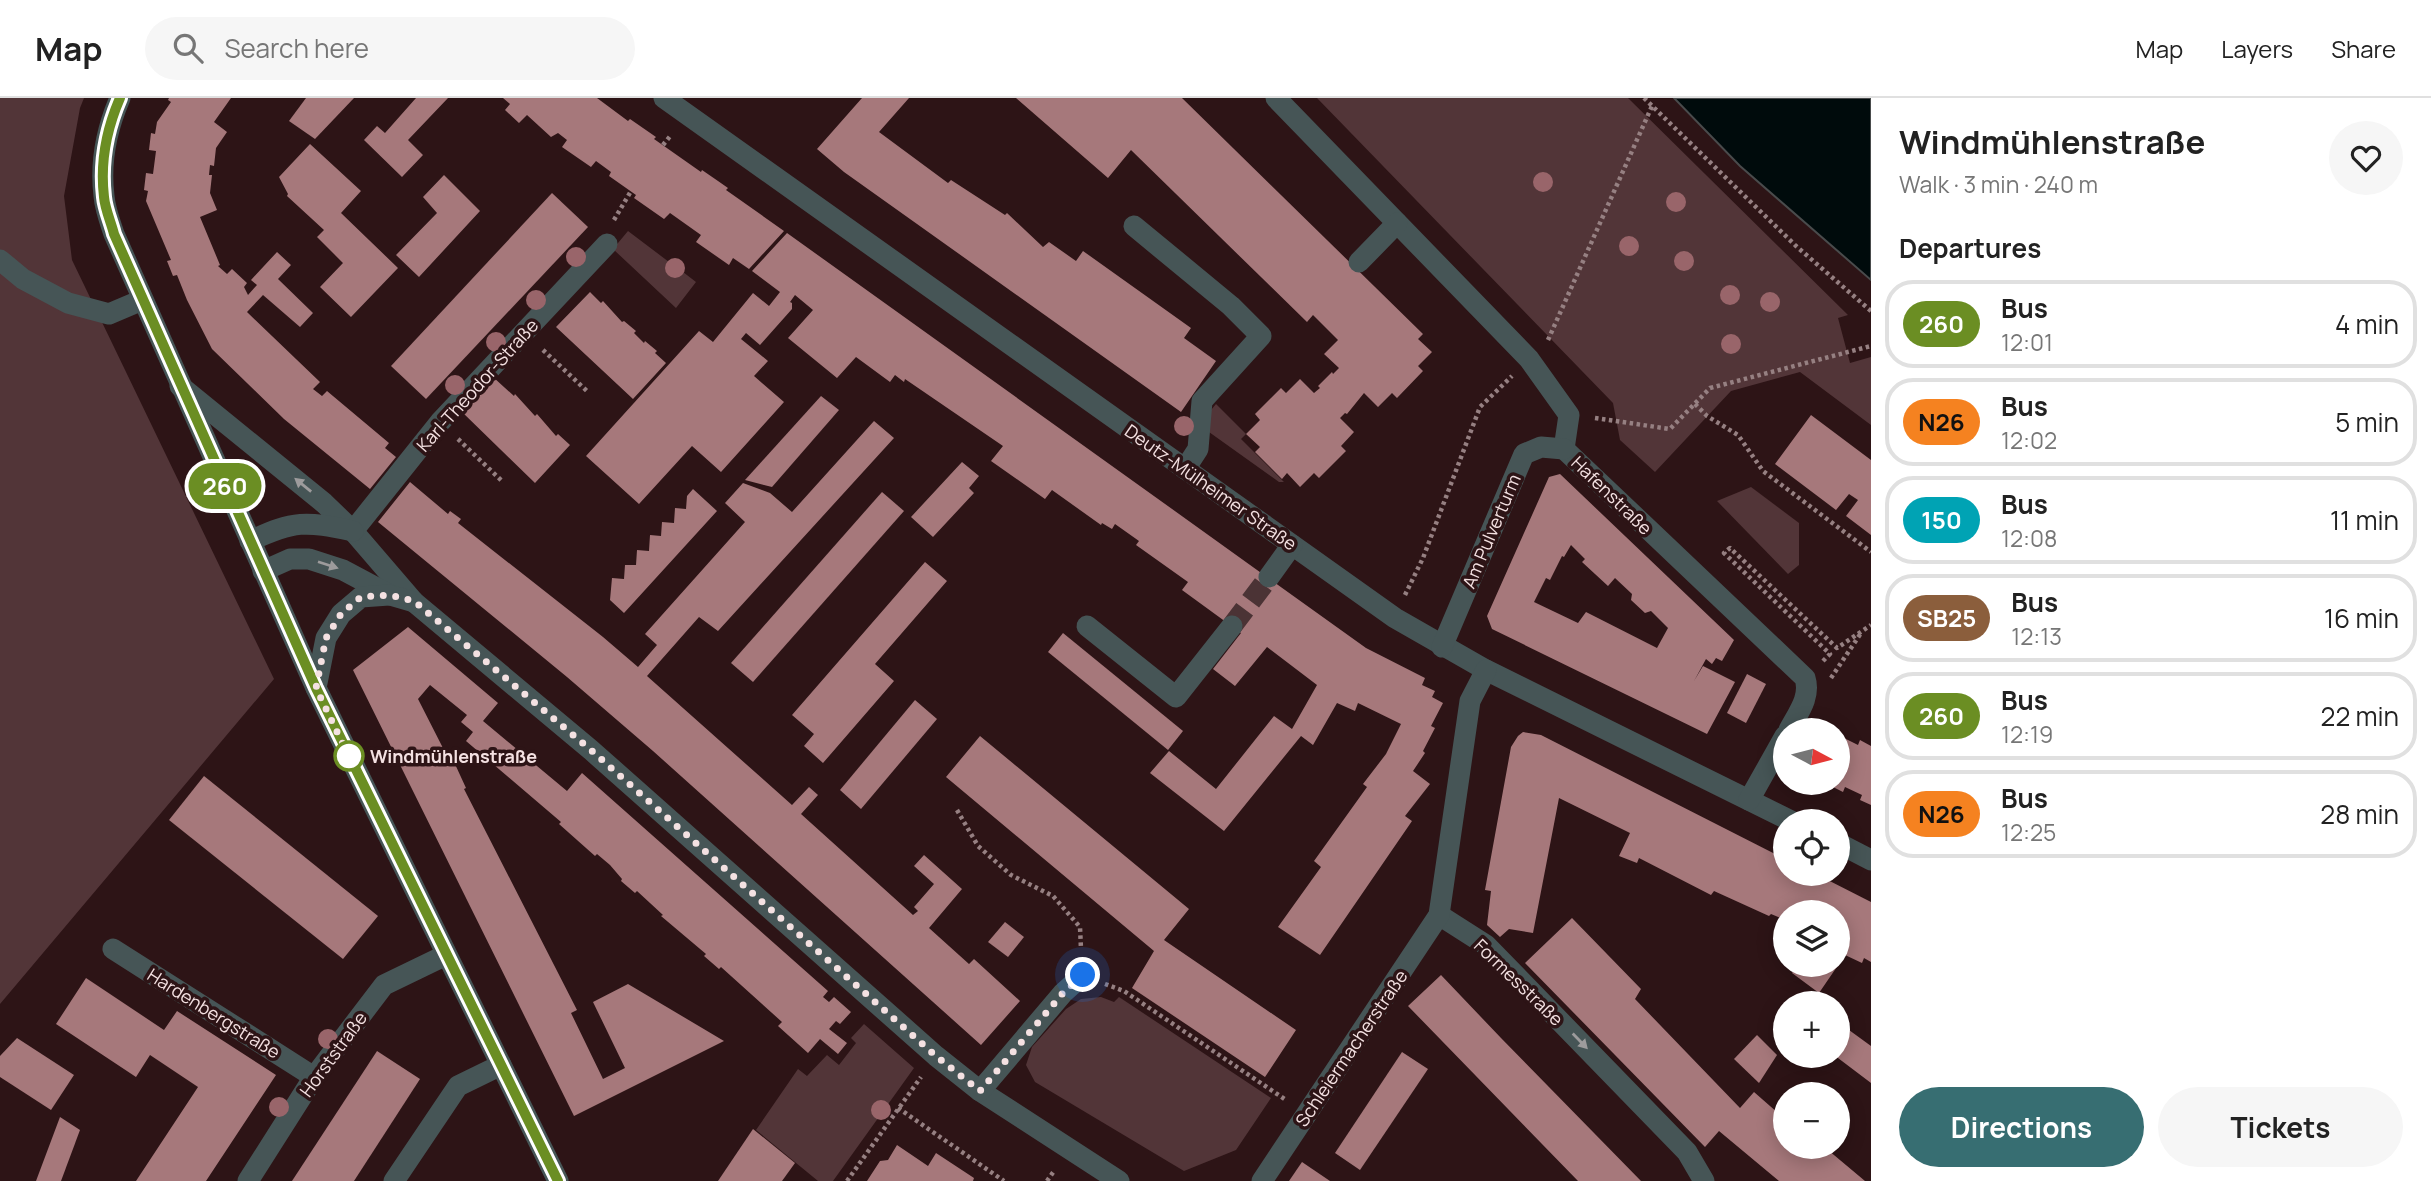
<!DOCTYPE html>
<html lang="en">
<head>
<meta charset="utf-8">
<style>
  :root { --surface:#fff; --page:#f6f6f6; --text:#222; --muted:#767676; --line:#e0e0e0; --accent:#376e72 }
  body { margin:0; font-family:Manrope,sans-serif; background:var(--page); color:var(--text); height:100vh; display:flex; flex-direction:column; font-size:26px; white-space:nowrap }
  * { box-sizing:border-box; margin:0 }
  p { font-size:23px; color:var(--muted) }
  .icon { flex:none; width:38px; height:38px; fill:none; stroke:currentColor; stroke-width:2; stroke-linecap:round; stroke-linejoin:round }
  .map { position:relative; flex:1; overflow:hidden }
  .sheet { display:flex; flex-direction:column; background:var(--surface); width:560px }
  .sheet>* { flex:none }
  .badge { padding:0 14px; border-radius:23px; font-size:24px; line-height:46px }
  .needle { width:46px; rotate:97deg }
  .controls { position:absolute; left:1773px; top:620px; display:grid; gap:14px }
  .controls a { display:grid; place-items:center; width:77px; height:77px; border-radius:50%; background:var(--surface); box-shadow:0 4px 18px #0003; font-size:35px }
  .you { position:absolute; width:35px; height:35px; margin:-18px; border:5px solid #fff; border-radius:50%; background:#1a73e8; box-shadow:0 0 0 10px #1a73e833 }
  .map>.badge { position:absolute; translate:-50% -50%; box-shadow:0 0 0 4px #fff }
  h2 { padding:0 28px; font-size:26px; line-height:63px }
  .round { display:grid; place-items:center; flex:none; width:74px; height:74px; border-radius:37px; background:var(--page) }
  .headline { display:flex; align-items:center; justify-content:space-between; height:119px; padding:0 28px }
  h1 { font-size:33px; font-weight:700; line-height:52px }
  .primary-button { display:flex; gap:14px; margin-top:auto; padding:14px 28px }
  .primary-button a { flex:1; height:80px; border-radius:42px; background:var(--accent); color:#fff; font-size:28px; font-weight:700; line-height:80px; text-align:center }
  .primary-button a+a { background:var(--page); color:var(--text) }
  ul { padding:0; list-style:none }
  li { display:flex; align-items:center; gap:21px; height:88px; margin:0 14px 10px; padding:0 14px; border:4px solid var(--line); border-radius:28px }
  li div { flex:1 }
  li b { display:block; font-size:26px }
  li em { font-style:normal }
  li .badge { min-width:77px; font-weight:700; text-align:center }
  header { display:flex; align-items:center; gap:42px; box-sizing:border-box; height:98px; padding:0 35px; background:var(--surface); border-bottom:2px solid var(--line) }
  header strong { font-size:33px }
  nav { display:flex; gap:38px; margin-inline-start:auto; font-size:24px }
  .search { width:490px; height:63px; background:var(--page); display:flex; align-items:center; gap:18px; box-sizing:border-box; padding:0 24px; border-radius:38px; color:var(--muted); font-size:26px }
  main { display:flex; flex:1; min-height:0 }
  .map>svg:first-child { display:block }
  .green { fill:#523538 }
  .water { fill:#000b0c; stroke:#494b4c; stroke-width:2 }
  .building { fill:#a6787b; fill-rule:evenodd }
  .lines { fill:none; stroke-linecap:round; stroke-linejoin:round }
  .minor-tunnel { stroke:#4b3335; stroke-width:21; stroke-dasharray:21 10; stroke-linecap:butt }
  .path { stroke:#968082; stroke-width:4.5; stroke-dasharray:3.5 3.5; stroke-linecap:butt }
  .minor { stroke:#465556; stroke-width:21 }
  .tree { fill:#99656a }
  .oneway { fill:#9d9b9c }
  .line-casing { stroke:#fff; stroke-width:16 }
  .line { stroke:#6b8e23; stroke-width:10 }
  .walk { stroke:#f4e1e2; stroke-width:7; stroke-dasharray:0 12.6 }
  .stop-dot { fill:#fff; stroke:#6b8e23; stroke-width:3.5 }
  .labels { text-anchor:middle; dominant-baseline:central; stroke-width:7; stroke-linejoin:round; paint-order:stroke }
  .street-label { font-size:18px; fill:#f4e1e2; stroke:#2d1416 }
  .stop-label { font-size:18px; font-weight:bold; fill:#f4e1e2; stroke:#2d1416; text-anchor:start }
</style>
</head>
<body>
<header>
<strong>Map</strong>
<div class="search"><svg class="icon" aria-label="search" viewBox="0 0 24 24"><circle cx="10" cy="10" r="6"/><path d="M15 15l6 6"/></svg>Search here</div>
<nav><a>Map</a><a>Layers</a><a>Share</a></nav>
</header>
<main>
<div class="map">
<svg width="1871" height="1083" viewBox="0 0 1871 1083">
  <rect width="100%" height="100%" fill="#2d1416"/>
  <g class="green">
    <polygon points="0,0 84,0 80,10 64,98 72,162 274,581 0,906"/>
    <polygon points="1317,0 1628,0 1848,217 1838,220 1850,265 1871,259 1871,327 1800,274 1731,293 1655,374 1620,342 1613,305"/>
    <polygon points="628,133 669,164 667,170 668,175 678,178 683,174 696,184 676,210 613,151"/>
    <polygon points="1216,306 1246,336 1241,341 1284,384 1279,384 1209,334 1211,312"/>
    <polygon points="1751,389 1799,425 1799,467 1788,476 1717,403"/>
    <polygon points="1101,899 1114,904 1119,899 1271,1000 1236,1052 1184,1073 1035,984 1026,967 1032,949 1066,911 1081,901"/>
    <polygon points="864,926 914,970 833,1083 818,1083 756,1032 798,971 807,978 827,957 839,967 856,945 851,940"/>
  </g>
  <polygon class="water" points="1674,0 1871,0 1871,182 1740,68"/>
  <g class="building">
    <polygon points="169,0 231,0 214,24 227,34 216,50 214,68 210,67 209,77 212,77 210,95 217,112 200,119 220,167 218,168 227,176 232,171 247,185 244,189 248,197 257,187 251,182 277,154 291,167 278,181 313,215 300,229 263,197 247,214 320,284 313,291 322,298 327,293 389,345 385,350 396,359 370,391 284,321 212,251 187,202 177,177 173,178 167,163 171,162 146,103 148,93 144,92 146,75 153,76 156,53 149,52 151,35 155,36 157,24 171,4 168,2"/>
    <polygon points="306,0 354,0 315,41 289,23"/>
    <polygon points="416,0 448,0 408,42 423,57 402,79 364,42 377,28 385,35"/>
    <polygon points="503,0 597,0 628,23 630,21 656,39 654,41 701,74 702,72 718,83 728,90 726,92 784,133 749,171 733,160 729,167 696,144 701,137 670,115 664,121 634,100 636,97 609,78 611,74 596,63 591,69 562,49 567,42 558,35 551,39 527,17 519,25 505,12 510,6"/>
    <polygon points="862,0 909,0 879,34 948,85 951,82 1005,117 1007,115 1043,149 1049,144 1076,163 1083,153 1191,230 1184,240 1216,263 1181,314 844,74 817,51"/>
    <polygon points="1016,0 1182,0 1423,236 1418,241 1432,254 1418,268 1423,273 1397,300 1392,295 1378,309 1364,295 1347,316 1345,315 1340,320 1354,334 1341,348 1346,353 1319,380 1314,375 1300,389 1287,375 1282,381 1255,354 1260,349 1246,336 1260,322 1255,316 1281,290 1286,295 1300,281 1314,295 1320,290 1318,288 1332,274 1333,276 1339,270 1324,256 1338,242 1313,217 1307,224 1131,52 1108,80"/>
    <polygon points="310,46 361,93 341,115 398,170 351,219 320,189 343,165 317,139 324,132 287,98 288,96 279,79"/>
    <polygon points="444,77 480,113 419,179 396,157 437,115 423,99"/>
    <polygon points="552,95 588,129 426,301 391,268"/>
    <polygon points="787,135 1366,550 1425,580 1422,587 1435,593 1432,599 1443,605 1431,628 1435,630 1423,653 1425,655 1413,673 1430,686 1405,718 1412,723 1320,857 1278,829 1321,769 1314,763 1367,689 1363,686 1386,656 1401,626 1358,605 1355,613 1337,605 1313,647 1301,638 1224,733 1150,675 1169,653 1216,691 1274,618 1292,631 1317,587 1267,549 1235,588 1213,571 1241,535 1182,492 1188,484 1136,447 1139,443 1115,426 1112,431 1102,425 1101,427 1052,392 1045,401 991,363 1003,348 905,281 904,284 895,277 890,284 856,259 837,280 788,240 813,212 795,197 790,204 792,205 792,211 760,247 746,235 741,241 768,263 754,278 784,304 721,374 692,348 639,406 586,358 699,233 713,244 753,195 769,208 780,194 752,173"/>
    <polygon points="590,194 601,205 603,203 622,224 624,223 636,233 634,235 644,245 645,243 657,253 655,255 666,265 633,301 556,229"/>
    <polygon points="493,279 514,298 515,296 535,318 537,316 556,338 558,336 570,347 535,385 461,313"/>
    <polygon points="821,298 839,312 772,389 745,382"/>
    <polygon points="1811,317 1871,362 1871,437 1846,418 1858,402 1849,396 1836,412 1775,366"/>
    <polygon points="874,323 894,340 718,533 699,519 647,578 792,707 809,689 818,697 801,716 913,817 918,813 914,809 934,786 914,768 924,757 962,791 929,830 969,866 974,861 1020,903 981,947 653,653 567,579 378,424 410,384 448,416 450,413 461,421 458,425 603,539 638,569 657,547 645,536 745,424 725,405 743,385 770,395 792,414"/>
    <polygon points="962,364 979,378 969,390 974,395 933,439 911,419"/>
    <path d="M1560,376L1734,542L1722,563L1716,560L1712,566L1706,561L1694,583L1703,568L1735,584L1707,636L1492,531L1487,518L1549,379ZM1571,447L1585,461L1582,464L1608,488L1615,480L1632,496L1631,502L1645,515L1651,513L1668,530L1657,550L1586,514L1578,525L1534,504L1546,480L1550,482L1562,458L1564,459Z"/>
    <polygon points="693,391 717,413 624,515 610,502 612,480 624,481 625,467 636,467 637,452 649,453 650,437 661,438 662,424 674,425 675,410 686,411 687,398"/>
    <polygon points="882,394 904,413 753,584 731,565"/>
    <polygon points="925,464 947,483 875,566 894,583 823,665 804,648 814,636 792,617"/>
    <polygon points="408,529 498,605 483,623 567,693 582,675 828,893 823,899 829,904 834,899 851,914 840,926 836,923 829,931 847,945 838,956 820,941 808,955 778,928 782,924 721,869 719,871 704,858 706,856 661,818 663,817 637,793 635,795 621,783 622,781 610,767 597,756 595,758 559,726 561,724 466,643 473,634 461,624 467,617 430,587 418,601 445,654 449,653 466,690 464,691 577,912 571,915 603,981 625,970 593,904 628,886 724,943 574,1018 353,572"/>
    <polygon points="1063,535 1183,633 1168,652 1048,554"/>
    <polygon points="1747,576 1766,586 1746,625 1727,615"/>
    <polygon points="915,602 937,621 861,711 840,692"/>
    <polygon points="1523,634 1541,637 1785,761 1785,775 1814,775 1871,804 1871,864 1864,860 1862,865 1845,857 1819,895 1792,875 1797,866 1838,866 1838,814 1785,814 1785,822 1771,816 1769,818 1714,793 1711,797 1639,760 1637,765 1619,758 1630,735 1559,700 1533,835 1509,831 1500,839 1487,827 1491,793 1485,792 1511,649 1518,638"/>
    <polygon points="1838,637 1858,647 1860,642 1871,648 1871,707 1860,702 1862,697 1845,689 1843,694 1823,684 1838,684"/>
    <polygon points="980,638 1189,811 1164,842 1296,932 1265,979 1132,890 1154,853 946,679"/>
    <polygon points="204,678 378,818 343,861 169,722"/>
    <polygon points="1572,820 1641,891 1635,901 1740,1010 1754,994 1785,1021 1785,1048 1817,1048 1826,1056 1828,1052 1865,1083 1779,1083 1719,1033 1705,1049 1525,865"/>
    <polygon points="1005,824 1024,839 1008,859 988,844"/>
    <polygon points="1441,877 1501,940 1641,1083 1578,1083 1408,908"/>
    <polygon points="86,880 164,932 177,913 276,977 206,1083 136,1083 198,989 150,957 136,979 56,926"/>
    <polygon points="1838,924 1871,948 1871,985 1834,957 1838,957"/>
    <polygon points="1757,937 1777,957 1759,985 1734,961"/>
    <polygon points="17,940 74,977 51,1012 0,979 0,958"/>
    <polygon points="377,953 420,981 354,1083 292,1083"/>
    <polygon points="1402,954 1428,971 1360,1072 1335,1055"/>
    <polygon points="60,1019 80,1032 61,1083 36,1083"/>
    <polygon points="753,1031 795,1065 782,1083 718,1083"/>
    <polygon points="897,1047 928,1068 936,1055 974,1080 973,1083 867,1083 880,1063 888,1062"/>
    <polygon points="1302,1064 1330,1083 1289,1083"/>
  </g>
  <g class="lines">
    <polyline class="minor-tunnel" points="1232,528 1269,479"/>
    <g class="path">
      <polyline points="1644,0 1796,148 1871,213"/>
      <polyline points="663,47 671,37"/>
      <polyline points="614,122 631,93"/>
      <polyline points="1548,242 1652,8"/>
      <polyline points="543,252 588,294"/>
      <polyline points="1695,306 1707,318 1738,337 1763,373 1871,454"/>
      <polyline points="1595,320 1670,331 1710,290 1871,248"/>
      <polyline points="458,341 503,384"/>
      <polyline points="1405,497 1423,460 1480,309 1512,278"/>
      <polyline points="1823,563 1830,556 1724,455 1730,450 1837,550 1871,527"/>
      <polyline points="1831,580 1861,535"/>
      <polyline points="957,712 978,748 1011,777 1053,798 1080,829 1081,851"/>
      <polyline points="1105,886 1124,893 1286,1002"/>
      <polyline points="898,1010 1004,1083"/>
      <polyline points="847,1083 921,979"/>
      <polyline points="1047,1083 1054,1073"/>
    </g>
    <g class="minor">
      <path d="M120,0C107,30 100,65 104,98C105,111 110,124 114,136L316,590L558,1083"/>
      <polyline points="664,0 1395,520 1486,572 1791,723"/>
      <polyline points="1276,0 1529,261 1569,317 1564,351"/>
      <polyline points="1134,128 1231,208 1261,238 1202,303 1198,351 1185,371"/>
      <polyline points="0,162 23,181 68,205 109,216 142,202"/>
      <polyline points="1359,164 1397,125"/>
      <polyline points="180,288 324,405 353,433 414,504 591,652 936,958 980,993 1119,1083"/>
      <path d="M1564,351L1805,580C1811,599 1798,615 1789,632"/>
      <polyline points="353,433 440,324 607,146"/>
      <path d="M250,443C295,422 305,423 353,433"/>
      <polyline points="263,473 290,461 309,461 343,472 390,497 414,504"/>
      <polyline points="1269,479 1292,447"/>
      <polyline points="1087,528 1176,599 1232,528"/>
      <polyline points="1442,549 1524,356 1541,349 1564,351"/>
      <polyline points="316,590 326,540 341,516 361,499 389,497"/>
      <polyline points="1749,702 1785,638"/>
      <polyline points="1838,745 1871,762"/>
      <polyline points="1439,817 1486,847 1687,1054 1704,1083"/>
      <polyline points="113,851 314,979"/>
      <polyline points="980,993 1063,895 1083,877"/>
      <polyline points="248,1083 314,979 384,887 446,857"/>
      <polyline points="394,1083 458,988 501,967"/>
      <polyline points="1262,1083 1439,817 1470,603 1486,572"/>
    </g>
  </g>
  <g class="tree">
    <circle cx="1543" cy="84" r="10"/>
    <circle cx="1676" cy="104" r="10"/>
    <circle cx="1629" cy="148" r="10"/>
    <circle cx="576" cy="159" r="10"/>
    <circle cx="1684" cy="163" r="10"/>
    <circle cx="675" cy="170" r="10"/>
    <circle cx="1730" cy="197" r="10"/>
    <circle cx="536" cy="202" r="10"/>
    <circle cx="1770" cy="204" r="10"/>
    <circle cx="496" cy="244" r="10"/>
    <circle cx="1731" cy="246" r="10"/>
    <circle cx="455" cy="287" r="10"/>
    <circle cx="1184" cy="328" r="10"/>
    <circle cx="328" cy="941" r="10"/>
    <circle cx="279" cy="1009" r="10"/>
    <circle cx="881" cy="1012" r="10"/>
  </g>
  <defs><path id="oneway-solid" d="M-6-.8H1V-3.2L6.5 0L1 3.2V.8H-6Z" transform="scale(1.75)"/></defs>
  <g class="oneway">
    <use href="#oneway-solid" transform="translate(303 387) rotate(-141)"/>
    <use href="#oneway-solid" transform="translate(328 467) rotate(18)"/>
    <use href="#oneway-solid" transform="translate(1580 943) rotate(46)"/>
  </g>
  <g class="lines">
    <g class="line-casing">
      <path id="line" d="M120,0C107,30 100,65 104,99C105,111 111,124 114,136L316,590L558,1083"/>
    </g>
    <use href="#line" class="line"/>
    <polyline class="walk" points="349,658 351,663 316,590 326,540 341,516 361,499 390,497 414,503 591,652 936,958 980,993 1063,895 1083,877"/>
  </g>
  <circle class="stop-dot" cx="349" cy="658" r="14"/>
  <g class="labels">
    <g class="street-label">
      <text transform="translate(477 287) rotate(-48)">Karl-Theodor-Straße</text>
      <text transform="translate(1211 389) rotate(35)">Deutz-Mülheimer Straße</text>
      <text transform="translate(1612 397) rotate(44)">Hafenstraße</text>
      <text transform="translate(1491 433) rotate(-67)">Am Pulverturm</text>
      <text transform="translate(1519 884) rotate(44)">Formesstraße</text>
      <text transform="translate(214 915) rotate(32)">Hardenbergstraße</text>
      <text transform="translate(1351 950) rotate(-56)">Schleiermacherstraße</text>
      <text transform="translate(333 956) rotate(-54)">Horststraße</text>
    </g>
    <g class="stop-label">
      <text x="370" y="658">Windmühlenstraße</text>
    </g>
  </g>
</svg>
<div class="controls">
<a><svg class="needle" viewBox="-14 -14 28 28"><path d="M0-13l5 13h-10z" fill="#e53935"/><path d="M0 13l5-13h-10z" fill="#767676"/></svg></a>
<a><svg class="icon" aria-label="locate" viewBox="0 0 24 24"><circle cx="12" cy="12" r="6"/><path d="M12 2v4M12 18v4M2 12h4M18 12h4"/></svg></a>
<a><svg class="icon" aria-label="layers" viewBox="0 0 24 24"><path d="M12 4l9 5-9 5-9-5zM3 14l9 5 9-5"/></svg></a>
<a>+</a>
<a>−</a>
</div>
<div class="you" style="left:1083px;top:877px"></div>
<b class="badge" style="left:225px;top:388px;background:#6b8e23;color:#fff">260</b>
</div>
<section class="sheet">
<div class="headline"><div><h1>Windmühlenstraße</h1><p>Walk · 3 min · 240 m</p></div><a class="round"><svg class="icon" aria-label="heart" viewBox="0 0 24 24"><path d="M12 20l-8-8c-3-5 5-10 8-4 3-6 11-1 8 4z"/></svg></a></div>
<h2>Departures</h2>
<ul>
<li><span class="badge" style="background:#6b8e23;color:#fff">260</span><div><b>Bus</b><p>12:01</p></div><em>4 min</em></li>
<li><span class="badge" style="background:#f58220;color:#111">N26</span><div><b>Bus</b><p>12:02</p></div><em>5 min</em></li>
<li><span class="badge" style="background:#00a3b4;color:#fff">150</span><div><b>Bus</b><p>12:08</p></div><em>11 min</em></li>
<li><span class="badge" style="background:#8b5e3c;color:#fff">SB25</span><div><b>Bus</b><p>12:13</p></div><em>16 min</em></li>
<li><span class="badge" style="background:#6b8e23;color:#fff">260</span><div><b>Bus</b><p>12:19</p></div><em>22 min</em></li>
<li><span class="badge" style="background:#f58220;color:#111">N26</span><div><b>Bus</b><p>12:25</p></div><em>28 min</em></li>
</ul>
<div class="primary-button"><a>Directions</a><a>Tickets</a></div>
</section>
</main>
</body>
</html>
